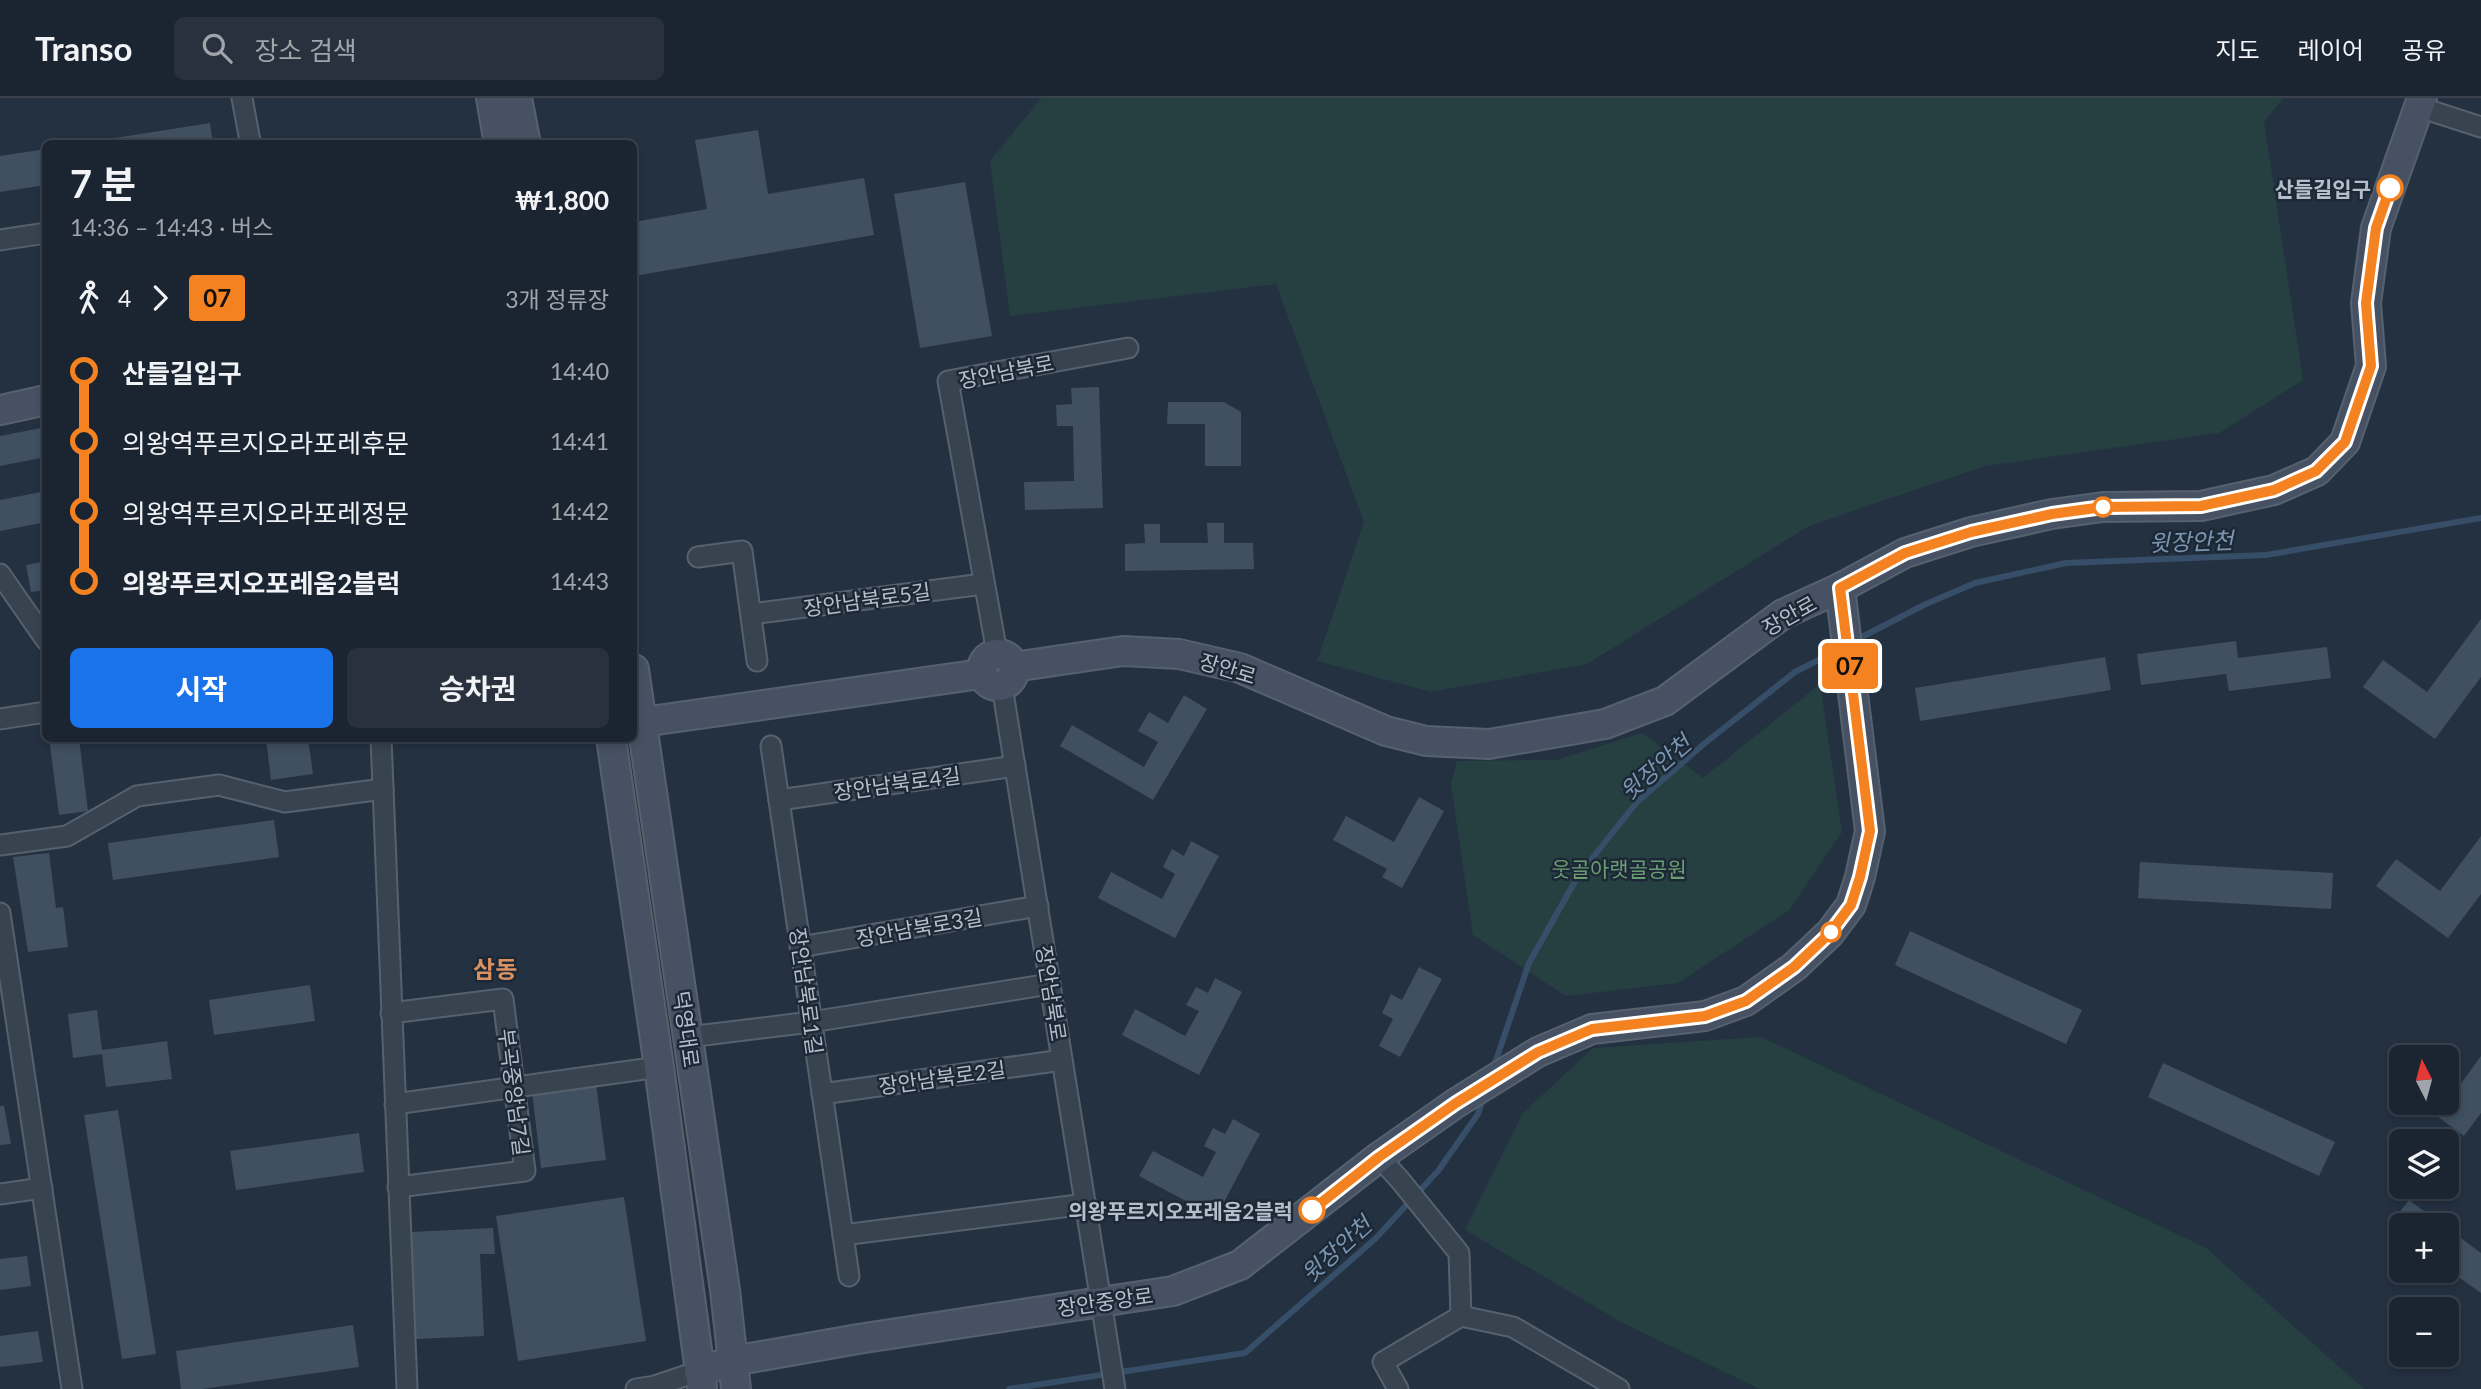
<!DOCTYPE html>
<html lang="ko">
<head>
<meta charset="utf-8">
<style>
  :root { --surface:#1b2531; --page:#28313d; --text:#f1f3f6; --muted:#a0a5ab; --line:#39424d; --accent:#1a73e8 }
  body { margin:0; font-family:Lato,"Noto Sans KR",sans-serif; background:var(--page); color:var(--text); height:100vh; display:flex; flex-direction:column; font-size:26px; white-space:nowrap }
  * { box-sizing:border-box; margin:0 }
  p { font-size:23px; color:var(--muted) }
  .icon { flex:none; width:38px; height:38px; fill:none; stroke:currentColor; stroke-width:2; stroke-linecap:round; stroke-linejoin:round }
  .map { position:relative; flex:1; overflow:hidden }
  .panel { position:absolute; left:42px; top:42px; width:595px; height:602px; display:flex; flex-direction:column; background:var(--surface); border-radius:10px; box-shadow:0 4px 10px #0003,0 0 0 2px var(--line) }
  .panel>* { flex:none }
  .badge { padding:0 14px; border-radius:5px; font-size:24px; line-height:46px }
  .needle { width:46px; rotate:354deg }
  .fabs { position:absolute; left:2389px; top:947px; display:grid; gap:14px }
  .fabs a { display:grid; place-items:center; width:70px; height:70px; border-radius:10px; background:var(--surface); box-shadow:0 4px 10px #0003,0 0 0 2px var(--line); font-size:35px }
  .map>.badge { position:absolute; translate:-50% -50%; box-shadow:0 0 0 4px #fff }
  .legs { display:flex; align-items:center; gap:10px; height:77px; padding:0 28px; font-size:23px }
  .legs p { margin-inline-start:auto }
  .overview { display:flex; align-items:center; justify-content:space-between; height:119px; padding:0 28px }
  h1 { font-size:38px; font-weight:700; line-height:52px }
  .button { display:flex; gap:14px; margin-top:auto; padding:14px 28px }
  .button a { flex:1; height:80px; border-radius:10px; background:var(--accent); color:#fff; font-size:28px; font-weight:700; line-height:80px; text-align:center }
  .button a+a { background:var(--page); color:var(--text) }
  ul { padding:0 28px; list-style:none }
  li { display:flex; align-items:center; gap:24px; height:70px; font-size:26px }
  li i { display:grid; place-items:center; width:10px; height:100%; margin:0 9px; background:currentColor }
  li i::after { content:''; width:18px; height:18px; margin:-9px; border:5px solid; border-radius:50%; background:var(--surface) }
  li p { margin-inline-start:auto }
  li:first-child i { background:linear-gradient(#0000 50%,currentColor 0) }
  li:last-child i { background:linear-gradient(currentColor 50%,#0000 0) }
  header { display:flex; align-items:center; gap:42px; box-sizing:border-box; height:98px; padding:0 35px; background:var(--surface); border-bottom:2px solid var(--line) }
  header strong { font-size:33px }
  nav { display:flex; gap:38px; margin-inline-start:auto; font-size:24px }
  .search { width:490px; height:63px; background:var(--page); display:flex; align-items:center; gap:18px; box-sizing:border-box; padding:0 24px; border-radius:10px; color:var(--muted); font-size:26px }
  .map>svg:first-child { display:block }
  .green { fill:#264042 }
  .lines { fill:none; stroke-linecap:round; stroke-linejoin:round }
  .stream { stroke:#374e69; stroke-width:6 }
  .building { fill:#405060 }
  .street-casing { stroke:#56616e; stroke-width:23 }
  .secondary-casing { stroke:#56616e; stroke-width:32 }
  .street { stroke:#384350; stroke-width:19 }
  .secondary { stroke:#465264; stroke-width:28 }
  .line-1-casing { stroke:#fff; stroke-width:16 }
  .line-1 { stroke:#f58220; stroke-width:10 }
  .stop-1-dot { fill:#fff; stroke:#f58220; stroke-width:3.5 }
  .labels { text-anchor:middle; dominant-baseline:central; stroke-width:5; stroke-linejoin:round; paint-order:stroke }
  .stop-label { font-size:21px; font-weight:bold; fill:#b5becb; stroke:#1d2836; text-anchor:end }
  .street-label { font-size:21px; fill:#b5becb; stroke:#1d2836 }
  .park-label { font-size:21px; fill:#6b9d74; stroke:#1d2836 }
  .water-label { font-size:23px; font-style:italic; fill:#7b96b3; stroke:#1d2836 }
  .quarter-label { font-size:24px; font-weight:bold; fill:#da9161; stroke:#1d2836 }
</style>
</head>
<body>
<header>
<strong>Transo</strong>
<div class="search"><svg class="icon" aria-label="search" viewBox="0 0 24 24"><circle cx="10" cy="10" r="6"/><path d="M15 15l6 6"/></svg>장소 검색</div>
<nav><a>지도</a><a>레이어</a><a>공유</a></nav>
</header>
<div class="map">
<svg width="2481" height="1291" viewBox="0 0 2481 1291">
  <rect width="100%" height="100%" fill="#243141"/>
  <g class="green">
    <polygon points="1041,0 2283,0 2264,24 2303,282 2219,335 1985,368 1809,428 1587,566 1431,594 1317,563 1364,424 1276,186 1010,218 990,63"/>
    <polygon points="1820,586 1842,734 1789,812 1678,885 1566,898 1473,837 1451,686 1457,663 1556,662 1642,635 1703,680"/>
    <polygon points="1761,939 2206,1150 2364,1291 1760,1291 1621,1224 1465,1132 1523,1015 1593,950"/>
  </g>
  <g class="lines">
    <g class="stream">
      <polyline points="1854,543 1926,506 1975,485 2066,465 2266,457 2481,420"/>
      <polyline points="1493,971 1529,865 1578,778 1637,704 1705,645 1795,574 1838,552"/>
      <polyline points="1009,1291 1245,1255 1375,1141 1438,1073 1478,1016 1483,1001"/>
    </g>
  </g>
  <g class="building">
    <polygon points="210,25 213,46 90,46 90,44"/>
    <polygon points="758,32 768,96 864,80 874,137 634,178 634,124 707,111 695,42"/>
    <polygon points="46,51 46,87 0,94 0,58"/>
    <polygon points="965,84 992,238 920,250 894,96"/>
    <polygon points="1099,289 1103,410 1025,412 1024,384 1074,383 1073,328 1057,328 1056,307 1072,306 1071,290"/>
    <polygon points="1168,304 1224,304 1241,314 1241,368 1205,368 1205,326 1167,326"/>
    <polygon points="46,329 46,359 0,368 0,338"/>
    <polygon points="46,393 46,424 0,433 0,402"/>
    <polygon points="1207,425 1224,425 1224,445 1253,445 1254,471 1125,473 1125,446 1145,445 1144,426 1160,426 1160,445 1208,445"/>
    <polygon points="46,463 46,492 31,494 26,467"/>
    <polygon points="2481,521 2481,579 2435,641 2363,589 2383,562 2427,594"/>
    <polygon points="2236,543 2238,560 2327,549 2331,580 2229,593 2226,576 2141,587 2137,556"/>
    <polygon points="2105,559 2111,592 1920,623 1915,590"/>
    <polygon points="1184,597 1207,611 1153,702 1060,648 1072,627 1144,669 1158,644 1138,633 1149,614 1168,625"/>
    <polygon points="49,640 79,640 88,713 59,717"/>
    <polygon points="266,640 308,640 313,676 271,682"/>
    <polygon points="1419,699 1444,713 1402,790 1382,779 1387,771 1333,742 1346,718 1394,744"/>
    <polygon points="274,722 279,759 113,782 108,745"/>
    <polygon points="2481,738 2481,796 2448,840 2376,788 2396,761 2440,793"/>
    <polygon points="1191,743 1219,758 1175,840 1098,800 1111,774 1162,801 1175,776 1163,769 1172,751 1184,758"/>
    <polygon points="49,755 56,810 63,809 68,849 28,854 13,759"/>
    <polygon points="2140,764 2333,775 2331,811 2138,800"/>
    <polygon points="1910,833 2082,912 2066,946 1895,867"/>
    <polygon points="1419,869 1442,881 1400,959 1379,948 1393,921 1382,915 1391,896 1402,902"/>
    <polygon points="1215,880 1242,894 1199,977 1122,937 1135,911 1185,938 1199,913 1186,907 1196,889 1208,895"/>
    <polygon points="310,887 315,923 214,937 209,902"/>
    <polygon points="97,912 102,952 167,943 172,981 106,989 102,956 73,960 68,916"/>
    <polygon points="2481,958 2481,1015 2464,1038 2418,1004 2446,1004 2446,984 2457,991"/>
    <polygon points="2163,965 2335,1044 2319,1078 2148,999"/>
    <polygon points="596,986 606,1062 541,1070 532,994"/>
    <polygon points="0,1008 4,1008 11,1046 0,1047"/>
    <polygon points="118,1012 156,1256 122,1261 84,1017"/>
    <polygon points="1233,1021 1260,1036 1216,1119 1139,1078 1153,1053 1203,1079 1216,1054 1204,1048 1213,1030 1225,1036"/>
    <polygon points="359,1035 364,1074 236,1092 230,1053"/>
    <polygon points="624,1099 646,1243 518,1263 496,1118"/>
    <polygon points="2409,1102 2443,1127 2401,1127 2401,1137 2389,1128"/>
    <polygon points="2446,1129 2481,1155 2481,1195 2446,1170"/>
    <polygon points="493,1130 495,1156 480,1156 484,1238 416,1241 411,1134"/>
    <polygon points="27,1158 31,1188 0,1192 0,1161"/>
    <polygon points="353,1227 359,1269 202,1291 181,1291 176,1253"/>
    <polygon points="38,1233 43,1264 0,1269 0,1238"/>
  </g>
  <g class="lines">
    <g class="street-casing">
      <g id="street">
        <polyline points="242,0 250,43"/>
        <polyline points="2419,9 2481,29"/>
        <polyline points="0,142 46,135"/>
        <polyline points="698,459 742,453 757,563"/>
        <polyline points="0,476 46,542"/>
        <polyline points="752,516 983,486"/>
        <polyline points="997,555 948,283 1128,250"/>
        <polyline points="1002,588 1115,1291"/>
        <polyline points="0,621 46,614"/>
        <polyline points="381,640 407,1291"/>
        <polyline points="771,648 849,1178"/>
        <polyline points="779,702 1015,668"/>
        <polyline points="0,747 67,738 137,698 219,687 285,704 383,691"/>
        <polyline points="0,815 72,1291"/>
        <polyline points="800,849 1038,808"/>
        <polyline points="391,915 503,901 525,1073 398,1089"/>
        <polyline points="688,939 811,924 1050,886"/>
        <polyline points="822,996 1062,962"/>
        <polyline points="395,1006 659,969"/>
        <polyline points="1379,1059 1400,1082 1459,1155 1461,1218"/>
        <polyline points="0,1096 42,1090"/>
        <polyline points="843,1137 1086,1106"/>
        <polyline points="636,1291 655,1288 699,1273"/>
        <polyline points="1398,1291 1383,1264 1461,1218 1513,1229 1619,1291"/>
      </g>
    </g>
    <g class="secondary-casing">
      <g id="secondary">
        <polyline points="491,0 499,46"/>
        <polyline points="517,0 526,46"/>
        <polyline points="0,312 46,302"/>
        <circle cx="998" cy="572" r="16"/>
        <polyline points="1014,569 1123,553 1179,556 1240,570 1386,633 1426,643 1489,646 1605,626 1665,603 1783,516 1840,490 1905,455 1971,434 2052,416 2103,409 2201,408 2274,392 2317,373 2345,344 2371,268 2366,205 2376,130 2422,0"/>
        <polyline points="634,571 725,1192 736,1291"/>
        <polyline points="643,624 981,576"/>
        <polyline points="611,640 659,969 702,1289"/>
        <polyline points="699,1273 733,1263 858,1241 1173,1193 1240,1167 1379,1059 1456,1005 1538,954 1592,931 1705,918 1746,903 1794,869 1830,835 1851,807 1860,779 1870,733 1840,490"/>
      </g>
    </g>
    <use href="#street" class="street"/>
    <use href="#secondary" class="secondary"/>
  </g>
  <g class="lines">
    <g class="line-1-casing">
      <polyline id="line-1" points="1312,1112 1379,1059 1456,1005 1538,954 1592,931 1705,918 1746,903 1794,869 1830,835 1851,807 1860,779 1870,733 1840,490 1905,455 1971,434 2052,416 2103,409 2201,408 2274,392 2316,373 2345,344 2371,268 2366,205 2376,130 2390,90"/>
    </g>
    <use href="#line-1" class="line-1"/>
  </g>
  <g class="stop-1-dot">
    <circle cx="2390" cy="90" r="12"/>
    <circle cx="2103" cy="409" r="9"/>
    <circle cx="1831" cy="834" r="9"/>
    <circle cx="1312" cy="1112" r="12"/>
  </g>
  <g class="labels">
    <g class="stop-label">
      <text x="2371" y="90">산들길입구</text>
      <text x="1293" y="1112">의왕푸르지오포레움2블럭</text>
    </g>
    <g class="street-label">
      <text transform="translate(1006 273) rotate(-11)">장안남북로</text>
      <text transform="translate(867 501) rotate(-8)">장안남북로5길</text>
      <text transform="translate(1789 517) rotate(-29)">장안로</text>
      <text transform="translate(1228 570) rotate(17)">장안로</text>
      <text transform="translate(897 685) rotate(-8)">장안남북로4길</text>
      <text transform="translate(919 829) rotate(-10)">장안남북로3길</text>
      <text transform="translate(807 893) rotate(82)">장안남북로1길</text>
      <text transform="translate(1052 895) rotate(81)">장안남북로</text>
      <text transform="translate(687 931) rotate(82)">덕영대로</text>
      <text transform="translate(942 979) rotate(-8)">장안남북로2길</text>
      <text transform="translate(515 994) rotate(83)">부곡중앙남7길</text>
      <text transform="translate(1105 1203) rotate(-8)">장안중앙로</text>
    </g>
    <g class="park-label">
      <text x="1619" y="770">웃골아랫골공원</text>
    </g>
    <g class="water-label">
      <text transform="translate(2191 443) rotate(-2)">윗장안천</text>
      <text transform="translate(1655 669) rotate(-41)">윗장안천</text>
      <text transform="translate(1336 1151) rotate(-42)">윗장안천</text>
    </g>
    <g class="quarter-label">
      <text x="495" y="870">삼동</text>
    </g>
  </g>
</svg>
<div class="fabs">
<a><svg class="needle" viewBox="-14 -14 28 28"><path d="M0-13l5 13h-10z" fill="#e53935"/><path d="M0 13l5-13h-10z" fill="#a0a5ab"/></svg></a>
<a><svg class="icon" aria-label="layers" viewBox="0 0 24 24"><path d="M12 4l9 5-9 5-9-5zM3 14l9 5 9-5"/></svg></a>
<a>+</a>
<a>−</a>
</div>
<b class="badge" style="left:1850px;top:568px;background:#f58220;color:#111">07</b>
<section class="panel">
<div class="overview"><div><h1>7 분</h1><p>14:36 – 14:43 · 버스</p></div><b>₩1,800</b></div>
<div class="legs"><svg class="icon" aria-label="walk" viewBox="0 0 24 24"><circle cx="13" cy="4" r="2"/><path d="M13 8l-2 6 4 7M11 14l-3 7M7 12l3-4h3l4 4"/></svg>4<svg class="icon" aria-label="forward" viewBox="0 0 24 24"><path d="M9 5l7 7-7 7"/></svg><b class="badge" style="background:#f58220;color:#111">07</b><p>3개 정류장</p></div>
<ul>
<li><i style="color:#f58220"></i><b>산들길입구</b><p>14:40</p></li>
<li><i style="color:#f58220"></i><span>의왕역푸르지오라포레후문</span><p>14:41</p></li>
<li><i style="color:#f58220"></i><span>의왕역푸르지오라포레정문</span><p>14:42</p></li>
<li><i style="color:#f58220"></i><b>의왕푸르지오포레움2블럭</b><p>14:43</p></li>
</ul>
<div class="button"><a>시작</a><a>승차권</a></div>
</section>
</div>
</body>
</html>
